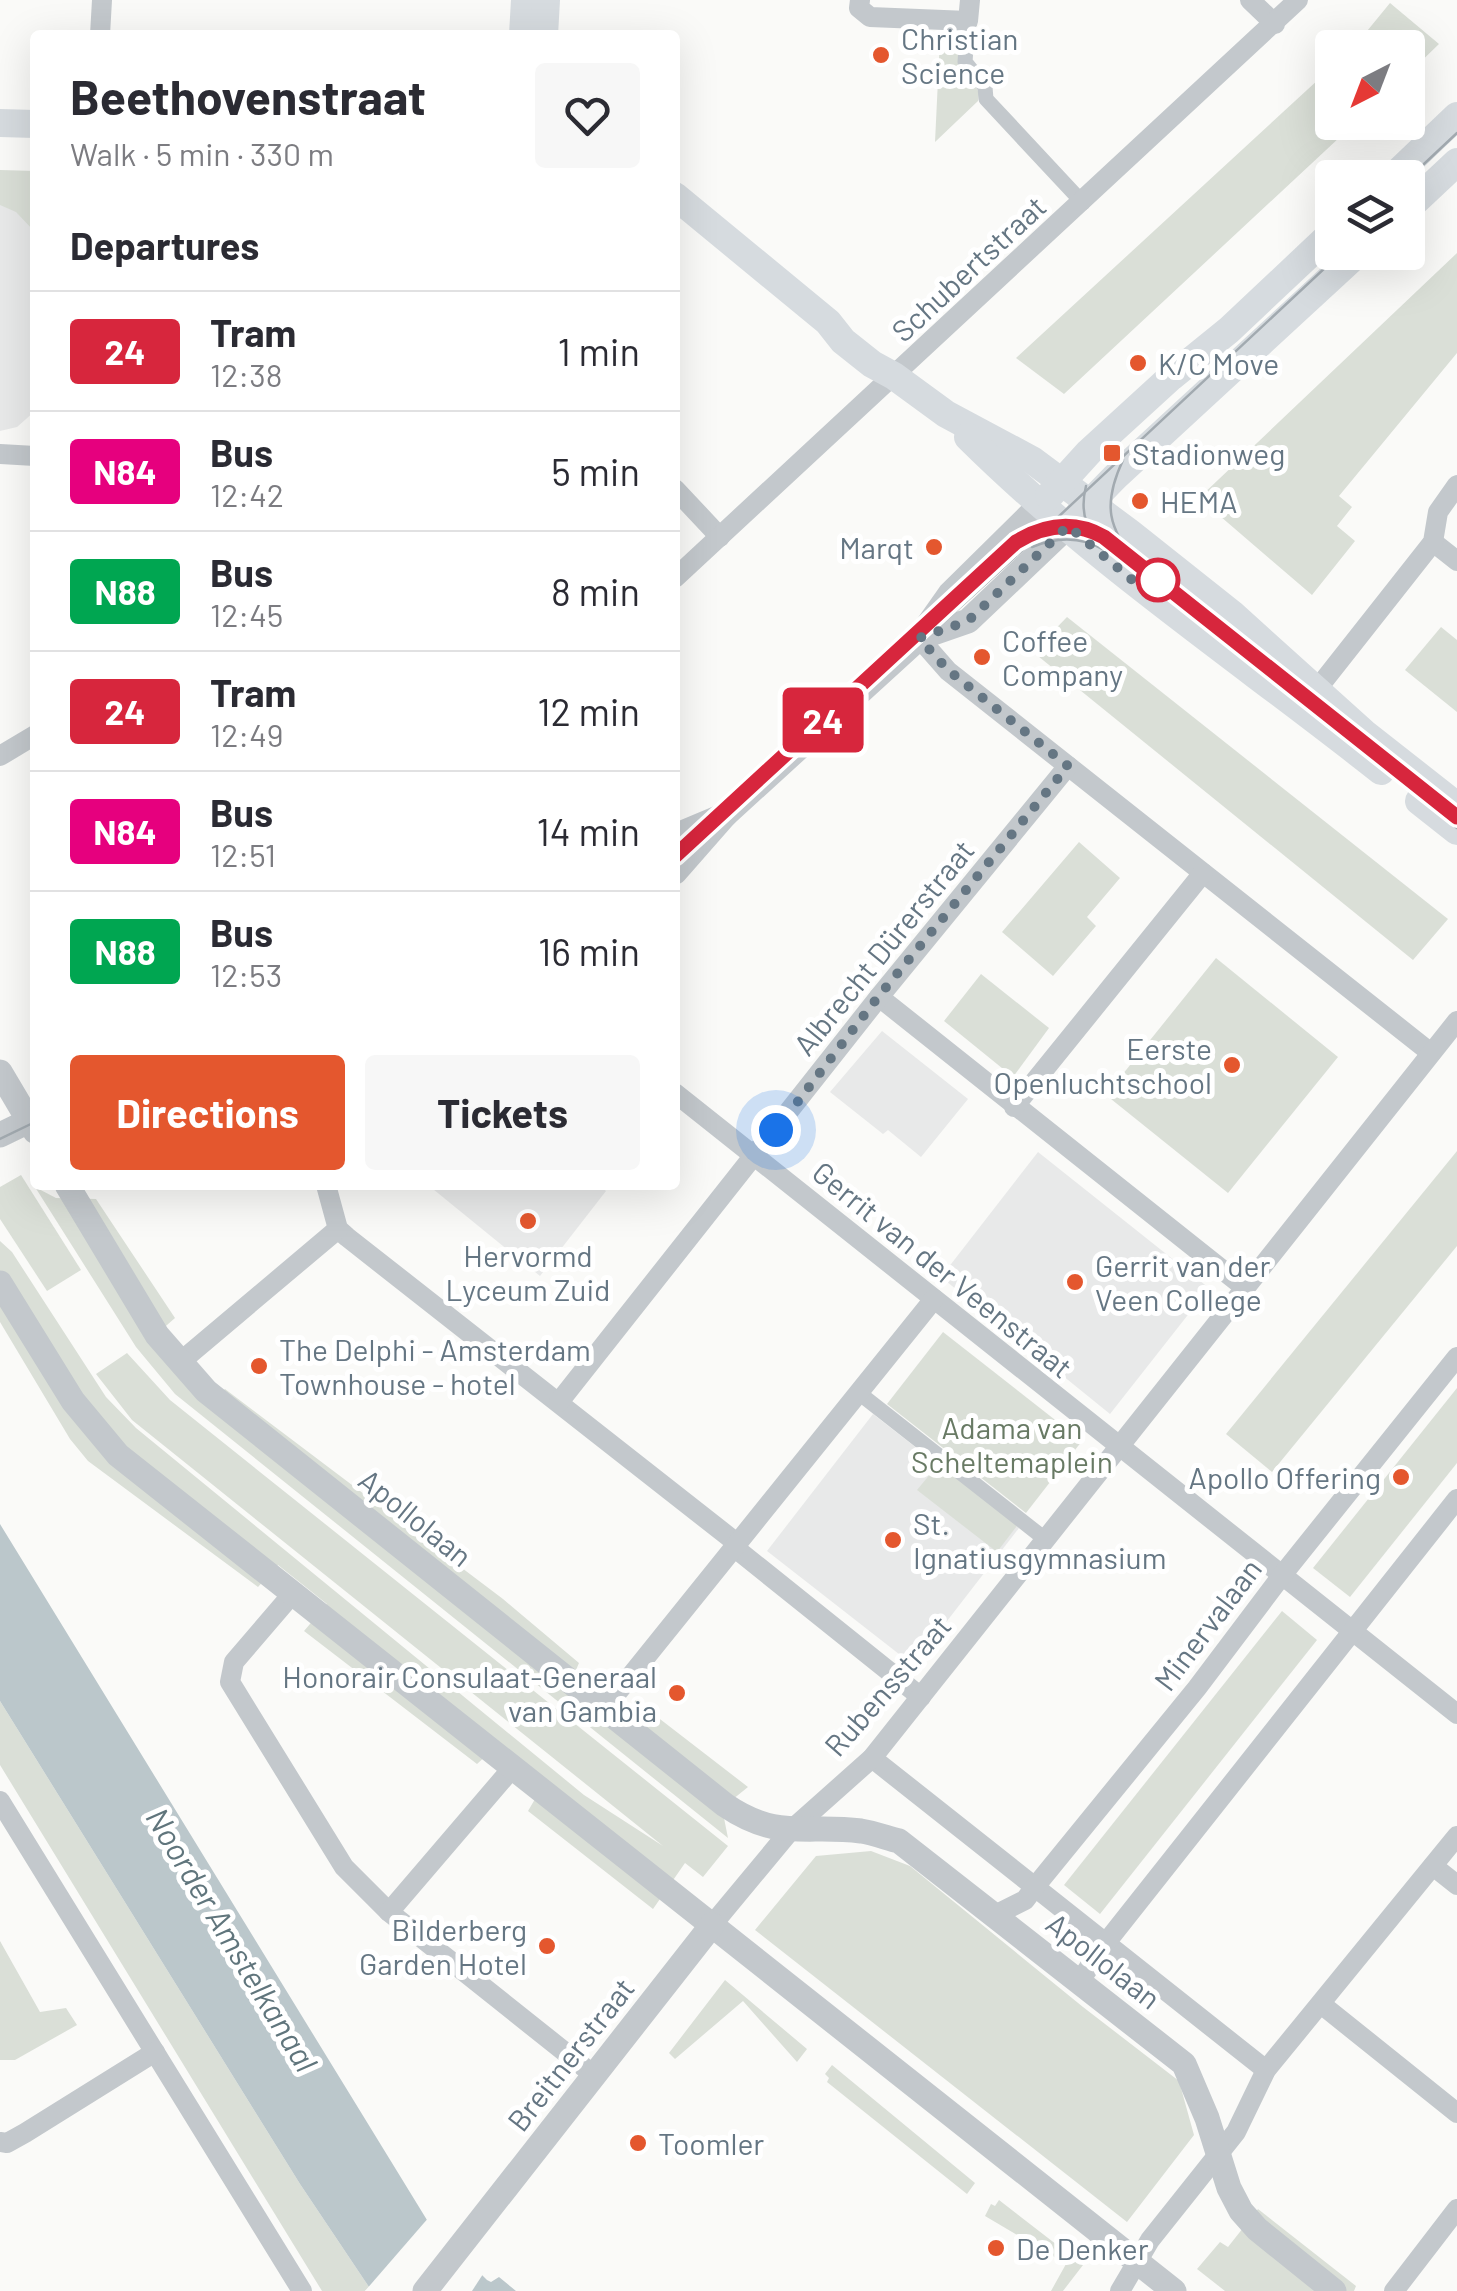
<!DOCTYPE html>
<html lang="en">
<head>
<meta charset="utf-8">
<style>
  :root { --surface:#fff; --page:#f7f7f7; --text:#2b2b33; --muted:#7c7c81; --line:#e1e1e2; --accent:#e4572e }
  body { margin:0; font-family:Barlow,sans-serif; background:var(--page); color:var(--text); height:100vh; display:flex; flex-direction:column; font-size:38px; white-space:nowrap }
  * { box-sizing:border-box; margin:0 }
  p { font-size:32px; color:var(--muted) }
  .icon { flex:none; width:55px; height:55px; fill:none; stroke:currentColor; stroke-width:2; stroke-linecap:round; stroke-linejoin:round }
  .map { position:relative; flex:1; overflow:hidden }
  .drawer { position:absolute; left:30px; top:30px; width:650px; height:1160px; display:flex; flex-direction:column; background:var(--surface); border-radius:10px; box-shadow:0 10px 40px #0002 }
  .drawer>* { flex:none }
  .badge { padding:0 20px; border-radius:8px; font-size:35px; line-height:65px }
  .needle { width:65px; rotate:222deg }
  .buttons { position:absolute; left:1315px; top:30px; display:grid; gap:20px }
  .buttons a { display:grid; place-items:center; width:110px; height:110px; border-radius:10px; background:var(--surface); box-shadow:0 10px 40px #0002; font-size:50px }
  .you { position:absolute; width:50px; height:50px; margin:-25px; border:8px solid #fff; border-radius:50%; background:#1a73e8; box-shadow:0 0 0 15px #1a73e833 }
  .map>.badge { position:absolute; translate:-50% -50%; box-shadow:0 0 0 5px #fff }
  h2 { padding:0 40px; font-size:38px; line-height:90px }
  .round { display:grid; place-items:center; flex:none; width:105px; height:105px; border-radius:10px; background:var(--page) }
  .headline { display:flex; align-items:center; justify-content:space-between; height:170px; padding:0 40px }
  h1 { font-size:48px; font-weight:700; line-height:75px }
  .action { display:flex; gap:20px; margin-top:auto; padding:20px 40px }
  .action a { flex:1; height:115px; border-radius:10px; background:var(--accent); color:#fff; font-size:40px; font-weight:700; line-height:115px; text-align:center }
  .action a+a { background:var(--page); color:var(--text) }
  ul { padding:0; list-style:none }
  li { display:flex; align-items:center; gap:30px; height:120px; padding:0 40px; border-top:2px solid var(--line) }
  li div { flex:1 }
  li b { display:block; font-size:38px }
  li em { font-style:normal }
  li .badge { min-width:110px; font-weight:700; text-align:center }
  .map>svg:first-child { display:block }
  .built { fill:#e8e9e9 }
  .green { fill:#dadfd7 }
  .water { fill:#bbc7cb }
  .pier { fill:#fafaf8 }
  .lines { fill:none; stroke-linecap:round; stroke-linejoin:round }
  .pedestrian { stroke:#c3c8cc; stroke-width:15 }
  .minor { stroke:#c3c8cc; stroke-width:20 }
  .tertiary { stroke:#c3c8cc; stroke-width:25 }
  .secondary { stroke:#d6dbdf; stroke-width:28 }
  .tram { stroke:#a2aab0; stroke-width:2.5 }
  .line-casing { stroke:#fff; stroke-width:22 }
  .line { stroke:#d7263d; stroke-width:15 }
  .walk { stroke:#657683; stroke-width:10; stroke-dasharray:0 18 }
  .poi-dot { fill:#e4572e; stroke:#fff; stroke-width:4 }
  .stop-dot { fill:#fff; stroke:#d7263d; stroke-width:5 }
  .labels { text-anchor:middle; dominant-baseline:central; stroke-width:10; stroke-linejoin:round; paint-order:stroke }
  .poi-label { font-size:30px; fill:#657683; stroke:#fff; text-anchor:start }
  .street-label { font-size:30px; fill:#657683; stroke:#fff }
  .park-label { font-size:30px; fill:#687a64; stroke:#fff }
  .water-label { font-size:32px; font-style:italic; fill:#60757c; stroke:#fff }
</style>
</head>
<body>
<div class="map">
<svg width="1457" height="2291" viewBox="0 0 1457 2291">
  <rect width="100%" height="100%" fill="#fafaf8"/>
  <g class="built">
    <polygon points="0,172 35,174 35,411 17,427 0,431"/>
    <polygon points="882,1031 968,1099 921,1157 888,1130 883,1134 830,1092"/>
    <polygon points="1038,1152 1209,1288 1110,1414 941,1277"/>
    <polygon points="428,1185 599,1185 606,1191 540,1276"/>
    <polygon points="873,1414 1019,1528 913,1665 767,1551"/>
  </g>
  <g class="green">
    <polygon points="1390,3 1439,44 1408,74 1408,48 1354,47"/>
    <polygon points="951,33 959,40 960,66 979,92 978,101 935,142 940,38"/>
    <polygon points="1332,67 1332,122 1355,123 1064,394 1016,358"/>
    <polygon points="0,170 35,171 35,232 16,212 0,205"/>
    <polygon points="1457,253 1457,353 1339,496 1352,507 1337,526 1355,541 1312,595 1199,498"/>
    <polygon points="1067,617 1448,919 1413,960 1033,652"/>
    <polygon points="1441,627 1457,640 1457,712 1405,670"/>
    <polygon points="1079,842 1120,878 1087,917 1096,926 1053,976 1002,932"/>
    <polygon points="1216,958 1338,1057 1228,1193 1106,1095"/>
    <polygon points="981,974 1049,1028 1013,1077 944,1021"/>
    <polygon points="1457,1151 1457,1246 1272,1472 1226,1434"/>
    <polygon points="21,1175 81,1270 47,1291 0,1219 0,1187"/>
    <polygon points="35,1187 56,1198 96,1199 175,1318 151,1339 213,1400 225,1389 503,1599 579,1663 570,1684 618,1720 634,1699 748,1787 722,1808 728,1838 175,1394 136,1347"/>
    <polygon points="0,1241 12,1252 106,1397 136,1428 584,1795 663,1846 132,1420 96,1374 127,1353 170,1400 728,1846 703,1877 685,1863 653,1909 528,1811 545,1782 499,1744 477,1764 304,1631 327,1604 278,1565 258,1587 88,1461 70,1439 0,1322"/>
    <polygon points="943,1332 1082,1441 1026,1513 887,1404"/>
    <polygon points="1457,1388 1457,1463 1350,1597 1313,1568"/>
    <polygon points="941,1461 1020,1522 997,1552 917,1490"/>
    <polygon points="1282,1611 1317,1640 1100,1914 1064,1885"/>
    <polygon points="0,1701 300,2184 369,2287 365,2291 322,2291 0,1765"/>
    <polygon points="871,1851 910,1866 1083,2007 1179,2081 1194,2135 1127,2222 755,1930 816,1856"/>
    <polygon points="0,1941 40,2012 66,2008 77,2025 15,2060 0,2060"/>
    <polygon points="725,1980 807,2049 797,2062 743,2001 675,2059 669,2053"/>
    <polygon points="832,2065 975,2183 967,2194 827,2082 829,2078 825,2074"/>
    <polygon points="999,2200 1083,2265 1063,2291 1051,2291 1066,2264 985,2216 991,2204 995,2206"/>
    <polygon points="1258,2209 1356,2286 1354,2291 1225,2291 1197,2269 1220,2242 1228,2247"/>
  </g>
  <polygon class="water" points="0,1524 427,2220 487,2280 491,2282 499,2277 516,2291 372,2291 369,2287 300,2184 0,1701"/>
  <polygon class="pier" points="430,2216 485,2271 472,2291 365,2291"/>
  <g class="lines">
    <g class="pedestrian">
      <polyline points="968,21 965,62 985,87 986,99 1083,203"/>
      <polyline points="859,1393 1045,1539"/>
    </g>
    <g class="minor">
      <polyline points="860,0 859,8 870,17 968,21 970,0"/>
      <polyline points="1250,0 1275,24"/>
      <polyline points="100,35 102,0"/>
      <polyline points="0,454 35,456"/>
      <polyline points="675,489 720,537"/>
      <polyline points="1433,542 1457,561"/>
      <polyline points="675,578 1298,0"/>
      <polyline points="919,638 948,671 1431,1053"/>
      <polyline points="1310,698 1433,542 1438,512 1457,485"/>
      <polyline points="0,756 35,735"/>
      <polyline points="879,997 1244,1287"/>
      <polyline points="675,1093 1457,1714"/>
      <polyline points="1014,1107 1203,873"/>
      <polyline points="326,1185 338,1229 347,1237 738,1544"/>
      <polyline points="179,1363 338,1229"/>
      <polyline points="559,1402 879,997 1068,766"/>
      <polyline points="735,1548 921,1697"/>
      <polyline points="294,1592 234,1662 230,1682 344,1867 389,1912 595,2076"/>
      <polyline points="604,1709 934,1299"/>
      <polyline points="872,1758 1266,2070"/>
      <polyline points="0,1801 302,2291"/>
      <polyline points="1433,1866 1457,1885"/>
      <polyline points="389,1912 514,1766"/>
      <polyline points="995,1915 1025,1900 1034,1888 1197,1688 1283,1574 1457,1357"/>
      <polyline points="712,1925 790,1831 872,1758 1457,1021"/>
      <polyline points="1079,1982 1105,1944 1457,1499"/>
      <polyline points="1321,2004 1457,2113"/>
      <polyline points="0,2142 7,2143 25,2133 155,2052"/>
      <polyline points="1120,2291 1150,2240 1236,2132 1266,2070 1457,1836"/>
      <polyline points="1394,2291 1457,2209"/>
    </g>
    <g class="tertiary">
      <polyline points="919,638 968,621 1068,526"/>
      <polyline points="675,836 725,815"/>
      <polyline points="675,872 725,815 919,638 950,594 1041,504"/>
      <polyline points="0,1072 35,1131"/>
      <polyline points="0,1135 35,1118"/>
      <path d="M67,1185L157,1335L206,1391L725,1805C778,1841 805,1824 861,1831C874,1833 887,1838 899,1841L1184,2064L1207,2118L1229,2188L1241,2211L1257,2229L1334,2291"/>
      <polyline points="0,1283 73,1401 118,1455 1174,2291"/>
      <polyline points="425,2291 712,1925"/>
    </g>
    <g class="secondary">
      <polyline points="523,35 525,0"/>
      <polyline points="544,35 546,0"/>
      <polyline points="0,123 35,124"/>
      <polyline points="1392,178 1457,116"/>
      <polyline points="675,196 828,322 843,341 872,364 894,376 946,414 1032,460 1130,533 1232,614 1364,733 1457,806"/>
      <polyline points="1408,208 1457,162"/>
      <path d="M968,437C1094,562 1242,661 1381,771"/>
      <polyline points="1049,496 1089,452 1171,377 1229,330 1332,233"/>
      <polyline points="1079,514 1115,477 1359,252"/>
      <polyline points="1419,801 1457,831"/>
    </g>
    <g class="tram">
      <polyline points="1408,179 1457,133"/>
      <path d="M1123,460C1102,505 1108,528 1138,565"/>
      <path d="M1086,486C1079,514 1087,533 1108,552L1457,828"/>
      <path d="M1032,547C1056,537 1081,536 1104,550"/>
      <polyline points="675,867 1026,547 1342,252"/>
      <polyline points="0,1139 35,1122"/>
    </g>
  </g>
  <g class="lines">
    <g class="line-casing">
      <path id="line" d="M675,856L1016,542C1044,525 1074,520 1104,537L1457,817"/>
    </g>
    <use href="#line" class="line"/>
    <polyline class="walk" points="776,1130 878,997 1068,766 948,670 919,638 968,621 1068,526 1149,594 1158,580"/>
  </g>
  <g class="poi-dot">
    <circle cx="881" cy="55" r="10"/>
    <circle cx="1138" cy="363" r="10"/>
    <rect x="1102" y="443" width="20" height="20" rx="5"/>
    <circle cx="1140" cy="501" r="10"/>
    <circle cx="934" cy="547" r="10"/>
    <circle cx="982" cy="657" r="10"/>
    <circle cx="1232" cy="1065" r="10"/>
    <circle cx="528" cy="1221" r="10"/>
    <circle cx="1075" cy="1282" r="10"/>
    <circle cx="259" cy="1366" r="10"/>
    <circle cx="1401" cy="1477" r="10"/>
    <circle cx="893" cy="1540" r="10"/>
    <circle cx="677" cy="1693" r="10"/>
    <circle cx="547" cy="1946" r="10"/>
    <circle cx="638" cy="2143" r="10"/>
    <circle cx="996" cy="2248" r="10"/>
  </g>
  <circle class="stop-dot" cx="1158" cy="580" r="20"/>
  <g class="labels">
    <g class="poi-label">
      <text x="901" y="38">Christian<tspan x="901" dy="34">Science</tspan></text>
      <text x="1158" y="363">K/C Move</text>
      <text x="1132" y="453">Stadionweg</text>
      <text x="1160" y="501">HEMA</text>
      <text x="914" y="547" text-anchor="end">Marqt</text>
      <text x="1002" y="640">Coffee<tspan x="1002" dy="34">Company</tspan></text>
      <text x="1212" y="1048" text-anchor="end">Eerste<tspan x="1212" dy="34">Openluchtschool</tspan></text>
      <text x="528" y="1255" text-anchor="middle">Hervormd<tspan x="528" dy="34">Lyceum Zuid</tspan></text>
      <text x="1095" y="1265">Gerrit van der<tspan x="1095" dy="34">Veen College</tspan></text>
      <text x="279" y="1349">The Delphi - Amsterdam<tspan x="279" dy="34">Townhouse - hotel</tspan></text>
      <text x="1381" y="1477" text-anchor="end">Apollo Offering</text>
      <text x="913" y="1523">St.<tspan x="913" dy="34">Ignatiusgymnasium</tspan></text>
      <text x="657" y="1676" text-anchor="end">Honorair Consulaat-Generaal<tspan x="657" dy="34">van Gambia</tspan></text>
      <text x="527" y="1929" text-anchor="end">Bilderberg<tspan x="527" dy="34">Garden Hotel</tspan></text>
      <text x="658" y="2143">Toomler</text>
      <text x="1016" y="2248">De Denker</text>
    </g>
    <g class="street-label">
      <text transform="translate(968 268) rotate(-43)">Schubertstraat</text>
      <text transform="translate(883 947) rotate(-51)">Albrecht Dürerstraat</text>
      <text transform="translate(943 1269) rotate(39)">Gerrit van der Veenstraat</text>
      <text transform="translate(416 1517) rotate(39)">Apollolaan</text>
      <text transform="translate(1207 1624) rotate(-53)">Minervalaan</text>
      <text transform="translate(887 1685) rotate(-49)">Rubensstraat</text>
      <text transform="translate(1104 1960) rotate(38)">Apollolaan</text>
      <text transform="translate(570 2054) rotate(-52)">Breitnerstraat</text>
    </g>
    <g class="park-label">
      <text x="1012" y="1427">Adama van<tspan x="1012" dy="34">Scheltemaplein</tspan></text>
    </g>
    <g class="water-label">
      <text transform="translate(233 1939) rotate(59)">Noorder Amstelkanaal</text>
    </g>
  </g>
</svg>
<div class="buttons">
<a><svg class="needle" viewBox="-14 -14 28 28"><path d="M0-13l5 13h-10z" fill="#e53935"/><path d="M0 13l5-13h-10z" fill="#7c7c81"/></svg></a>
<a><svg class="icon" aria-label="layers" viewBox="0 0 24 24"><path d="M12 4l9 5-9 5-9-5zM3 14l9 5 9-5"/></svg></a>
</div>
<div class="you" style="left:776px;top:1130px"></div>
<b class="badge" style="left:823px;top:720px;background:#d7263d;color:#fff">24</b>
<section class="drawer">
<div class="headline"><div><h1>Beethovenstraat</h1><p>Walk · 5 min · 330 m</p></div><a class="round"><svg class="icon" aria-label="heart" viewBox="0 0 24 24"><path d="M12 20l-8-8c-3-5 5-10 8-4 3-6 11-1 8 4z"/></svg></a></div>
<h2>Departures</h2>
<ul>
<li><span class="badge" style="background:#d7263d;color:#fff">24</span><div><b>Tram</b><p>12:38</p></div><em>1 min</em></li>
<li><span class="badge" style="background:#e6007e;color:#fff">N84</span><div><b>Bus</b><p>12:42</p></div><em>5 min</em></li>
<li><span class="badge" style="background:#00a651;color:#fff">N88</span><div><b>Bus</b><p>12:45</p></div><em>8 min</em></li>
<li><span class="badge" style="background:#d7263d;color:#fff">24</span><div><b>Tram</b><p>12:49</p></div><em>12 min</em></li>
<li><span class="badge" style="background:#e6007e;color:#fff">N84</span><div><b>Bus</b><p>12:51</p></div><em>14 min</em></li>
<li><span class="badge" style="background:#00a651;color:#fff">N88</span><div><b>Bus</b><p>12:53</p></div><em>16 min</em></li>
</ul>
<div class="action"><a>Directions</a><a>Tickets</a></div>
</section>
</div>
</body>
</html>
